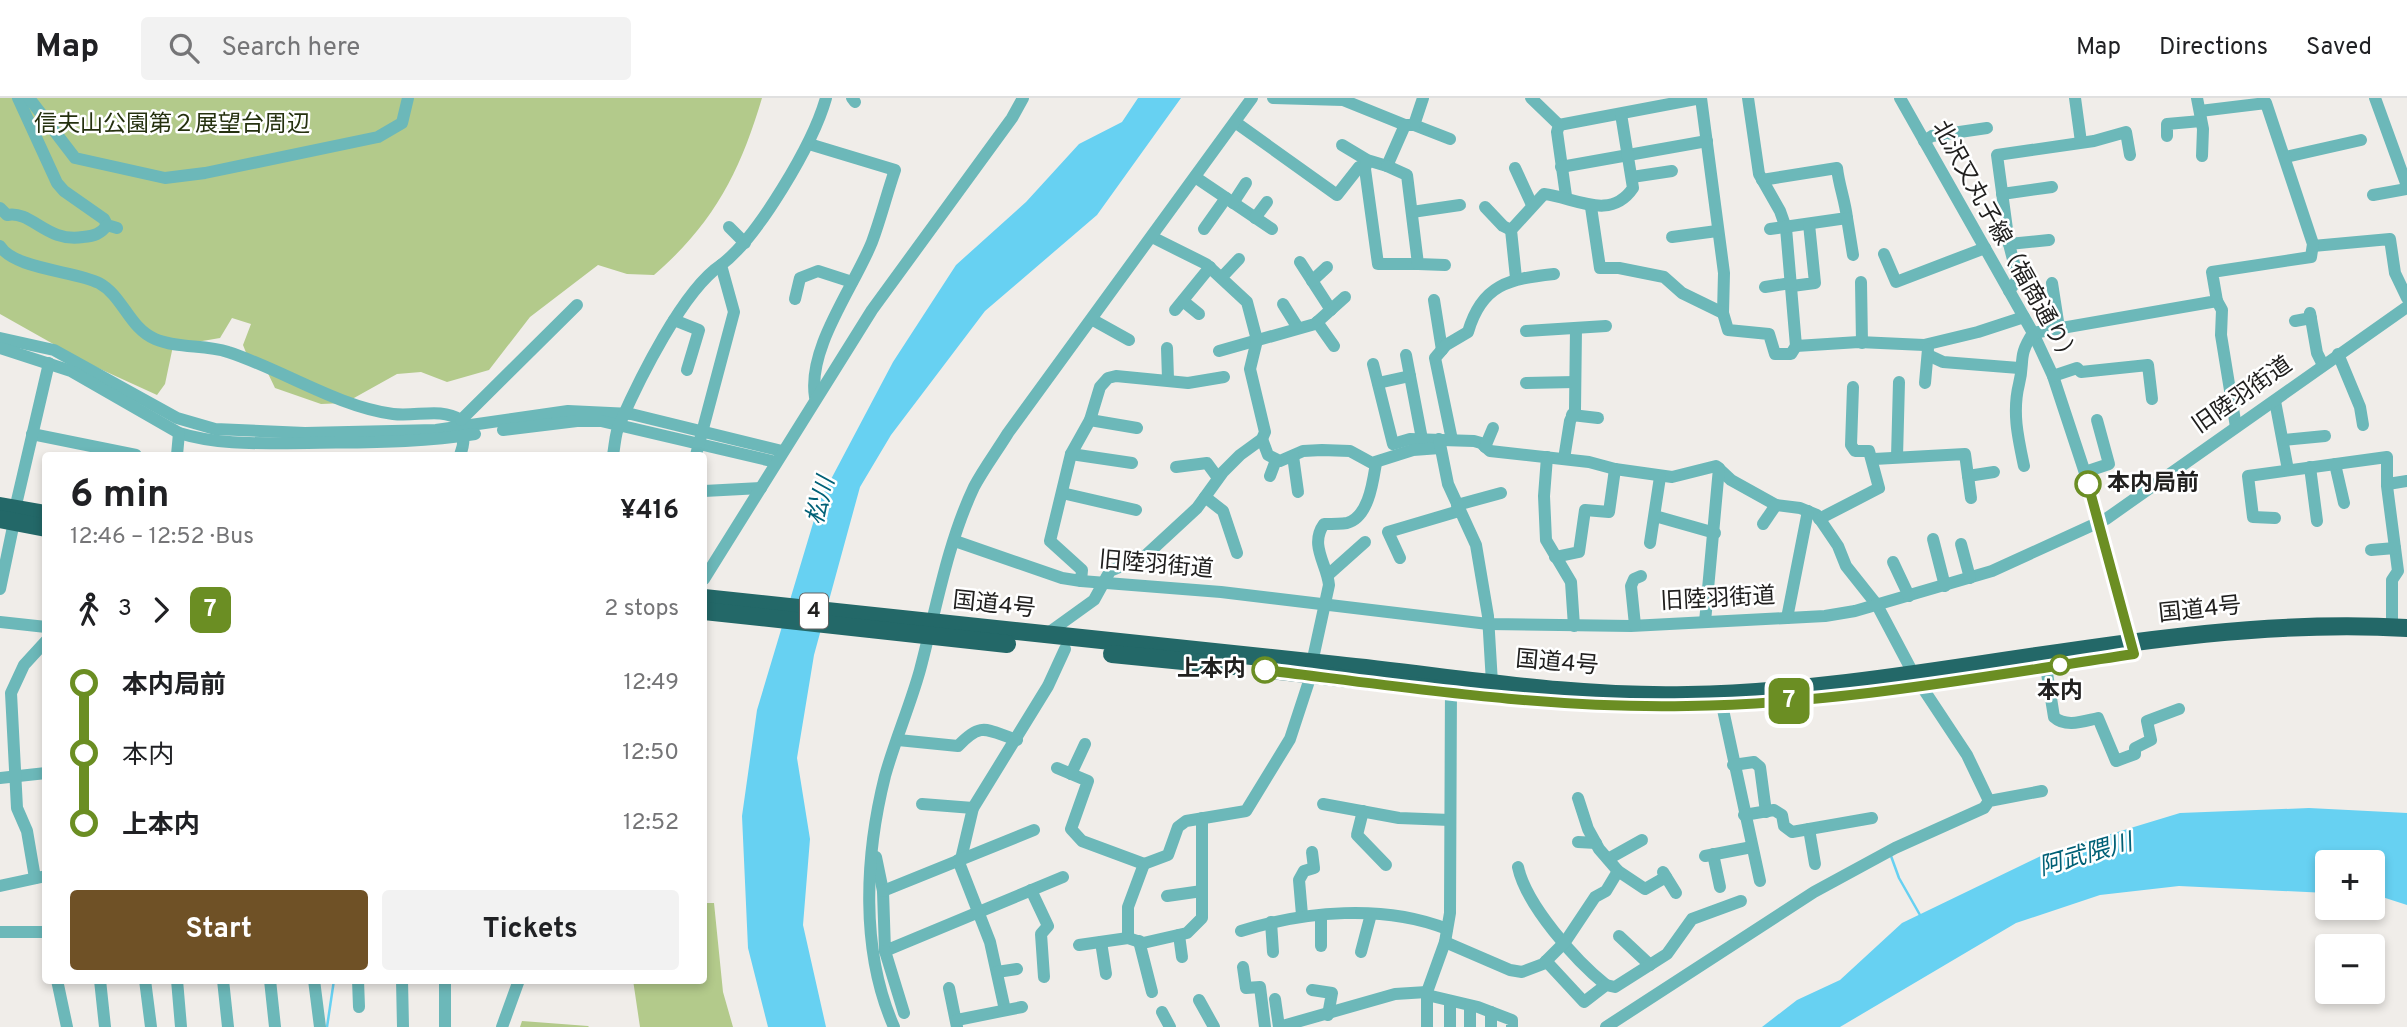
<!DOCTYPE html>
<html lang="en">
<head>
<meta charset="utf-8">
<style>
  :root { --surface:#fff; --page:#f2f2f2; --text:#202124; --muted:#757577; --line:#e0e0e0; --accent:#6f5126 }
  body { margin:0; font-family:Overpass,"Noto Sans JP",sans-serif; background:var(--page); color:var(--text); height:100vh; display:flex; flex-direction:column; font-size:26px; white-space:nowrap }
  * { box-sizing:border-box; margin:0 }
  p { font-size:23px; color:var(--muted) }
  .icon { flex:none; width:38px; height:38px; fill:none; stroke:currentColor; stroke-width:2; stroke-linecap:round; stroke-linejoin:round }
  .map { position:relative; flex:1; overflow:hidden }
  .panel { position:absolute; left:42px; top:354px; width:665px; height:532px; display:flex; flex-direction:column; background:var(--surface); border-radius:7px; box-shadow:0 4px 10px #0003 }
  .panel>* { flex:none }
  .badge { padding:0 14px; border-radius:10px; font-size:24px; line-height:46px }
  .tools { position:absolute; left:2315px; top:752px; display:grid; gap:14px }
  .tools a { display:grid; place-items:center; width:70px; height:70px; border-radius:7px; background:var(--surface); box-shadow:0 4px 10px #0003; font-size:35px }
  .map>.badge { position:absolute; translate:-50% -50%; box-shadow:0 0 0 4px #fff }
  .legs { display:flex; align-items:center; gap:10px; height:77px; padding:0 28px; font-size:23px }
  .legs p { margin-inline-start:auto }
  .overview { display:flex; align-items:center; justify-content:space-between; height:119px; padding:0 28px }
  h1 { font-size:38px; font-weight:700; line-height:52px }
  .cta { display:flex; gap:14px; margin-top:auto; padding:14px 28px }
  .cta a { flex:1; height:80px; border-radius:7px; background:var(--accent); color:#fff; font-size:28px; font-weight:700; line-height:80px; text-align:center }
  .cta a+a { background:var(--page); color:var(--text) }
  ul { padding:0 28px; list-style:none }
  li { display:flex; align-items:center; gap:24px; height:70px; font-size:26px }
  li i { display:grid; place-items:center; width:10px; height:100%; margin:0 9px; background:currentColor }
  li i::after { content:''; width:18px; height:18px; margin:-9px; border:5px solid; border-radius:50%; background:var(--surface) }
  li p { margin-inline-start:auto }
  li:first-child i { background:linear-gradient(#0000 50%,currentColor 0) }
  li:last-child i { background:linear-gradient(currentColor 50%,#0000 0) }
  header { display:flex; align-items:center; gap:42px; box-sizing:border-box; height:98px; padding:0 35px; background:var(--surface); border-bottom:2px solid var(--line) }
  header strong { font-size:33px }
  nav { display:flex; gap:38px; margin-inline-start:auto; font-size:24px }
  .search { width:490px; height:63px; background:var(--page); display:flex; align-items:center; gap:18px; box-sizing:border-box; padding:0 24px; border-radius:7px; color:var(--muted); font-size:26px }
  .map>svg:first-child { display:block }
  .green { fill:#b3ca8b }
  .water { fill:#67d1f2 }
  .lines { fill:none; stroke-linecap:round; stroke-linejoin:round }
  .stream { stroke:#67d1f2; stroke-width:2.5 }
  .minor { stroke:#6cb8b9; stroke-width:12 }
  .highway { stroke:#236868; stroke-width:18 }
  .line-1-casing { stroke:#fff; stroke-width:16 }
  .line-1 { stroke:#6b8e23; stroke-width:10 }
  .stop-1-dot { fill:#fff; stroke:#6b8e23; stroke-width:3.5 }
  .labels { text-anchor:middle; dominant-baseline:central; stroke-width:5; stroke-linejoin:round; paint-order:stroke }
  .shield { fill:#fff; stroke:#646362; stroke-width:2 }
  .shield-label { font-size:21px; font-weight:bold; fill:#21201f }
  .park-label { font-size:23px; fill:#25310f; stroke:#fff }
  .street-label { font-size:23px; fill:#21201f; stroke:#fff }
  .stop-label { font-size:23px; font-weight:bold; fill:#21201f; stroke:#fff; text-anchor:start }
  .water-label { font-size:24px; font-style:italic; fill:#006076; stroke:#fff }
</style>
</head>
<body>
<header>
<strong>Map</strong>
<div class="search"><svg class="icon" aria-label="search" viewBox="0 0 24 24"><circle cx="10" cy="10" r="6"/><path d="M15 15l6 6"/></svg>Search here</div>
<nav><a>Map</a><a>Directions</a><a>Saved</a></nav>
</header>
<div class="map">
<svg width="2407" height="929" viewBox="0 0 2407 929">
  <rect width="100%" height="100%" fill="#f0ede9"/>
  <g class="green">
    <path d="M0,0H762C740,74 714,125 654,177L627,176L598,167L530,219L489,272L447,284L421,274L397,276L345,305L321,306L275,290L263,265L247,257L243,247L251,226L232,220L220,240L173,248L165,286L157,297L87,265L0,216Z"/>
    <polygon points="704,805 714,805 723,894 733,929 640,929 633,882 704,882"/>
    <polygon points="522,923 588,928 589,929 520,929"/>
  </g>
  <g class="water">
    <polygon points="1138,0 1181,0 1097,117 985,213 891,337 860,389 814,557 797,660 810,741 803,827 826,929 768,929 748,850 742,718 757,612 820,402 893,264 956,167 1026,104 1079,46 1122,24"/>
    <polygon points="2309,710 2407,715 2407,807 2373,796 2373,765 2328,765 2327,795 2179,788 2100,797 2016,825 1840,929 1762,929 1797,902 1840,882 1902,825 2045,756 2180,715"/>
  </g>
  <g class="lines">
    <g class="stream">
      <polyline points="1891,758 1899,780 1920,817"/>
      <polyline points="327,929 334,882"/>
    </g>
    <g class="minor">
      <polyline points="18,0 57,85 64,93 104,121 107,127 117,130"/>
      <polyline points="29,0 75,60 165,80 205,75 378,39 402,25 408,0"/>
      <polyline points="852,0 855,4"/>
      <polyline points="1273,0 1343,2 1405,27 1414,27 1450,41"/>
      <polyline points="1531,0 1559,27 1557,34 1566,98"/>
      <polyline points="1701,0 1724,175 1723,215 1728,232 1769,236 1775,256 1791,256 1796,248"/>
      <polyline points="1748,0 1759,76 1780,113 1786,130 1796,248 1859,244 1924,247 1978,234 2024,219"/>
      <polyline points="1900,0 2033,235 2053,278 2087,381 2134,556"/>
      <polyline points="2075,0 2081,44"/>
      <polyline points="2197,0 2203,31 2202,58"/>
      <polyline points="2375,0 2407,88"/>
      <polyline points="1235,24 1337,97 1359,69 1366,67"/>
      <polyline points="1414,27 1423,0"/>
      <polyline points="1559,27 1701,0"/>
      <polyline points="2167,38 2167,26 2201,23"/>
      <polyline points="1924,43 1932,38 1987,30"/>
      <path d="M809,46L895,72C887,95 881,120 872,144C854,189 807,250 815,299"/>
      <polyline points="1342,47 1367,62 1387,68 1405,27"/>
      <polyline points="2286,59 2361,42"/>
      <polyline points="1367,62 1365,71 1378,166 1418,166"/>
      <polyline points="1387,68 1407,77 1418,166 1445,167"/>
      <polyline points="1561,69 1707,43"/>
      <polyline points="1515,70 1532,107"/>
      <polyline points="1195,79 1272,131"/>
      <polyline points="1632,79 1672,73"/>
      <path d="M1762,82L1837,70C1839,88 1845,102 1847,120L1770,131"/>
      <polyline points="2002,96 2052,89"/>
      <polyline points="2373,97 2407,91"/>
      <polyline points="1233,105 1246,85"/>
      <polyline points="1485,109 1503,128 1511,132"/>
      <polyline points="1591,109 1600,170 1619,170 1664,179 1682,195 1723,215"/>
      <path d="M0,110L7,117C32,112 46,145 83,139C94,138 101,136 107,127"/>
      <polyline points="1412,114 1460,107"/>
      <polyline points="1255,120 1267,104"/>
      <polyline points="1847,120 1853,157"/>
      <polyline points="729,129 745,145"/>
      <polyline points="1204,131 1226,100"/>
      <polyline points="1672,139 1717,133"/>
      <polyline points="2009,146 2049,142"/>
      <path d="M0,148C14,171 75,173 99,185C123,198 129,230 155,241C178,251 205,246 228,254C281,271 338,309 393,316C417,319 440,309 461,322C464,335 465,345 460,357"/>
      <polyline points="2313,148 2390,141 2395,175 2407,200"/>
      <polyline points="1884,156 1896,184 1985,150"/>
      <polyline points="1300,164 1331,212"/>
      <polyline points="1222,179 1239,161"/>
      <path d="M1516,180L1511,132L1544,96C1574,99 1610,124 1633,90L1621,16"/>
      <polyline points="1312,183 1327,169"/>
      <polyline points="1861,184 1862,245"/>
      <polyline points="2052,185 2059,230"/>
      <polyline points="1792,188 1815,185 1809,126"/>
      <polyline points="1765,189 1791,185"/>
      <polyline points="2009,193 2018,181 2009,146 1997,57 2094,43 2126,34 2130,57"/>
      <polyline points="795,201 800,180 818,173 852,184"/>
      <polyline points="1434,202 1442,252"/>
      <polyline points="1183,203 1199,216"/>
      <polyline points="2217,203 2222,212 2221,237 2236,329"/>
      <polyline points="1283,206 1298,230"/>
      <polyline points="1175,212 1210,169"/>
      <polyline points="2310,215 2317,255 2323,267"/>
      <polyline points="674,222 699,232 687,272"/>
      <polyline points="1093,222 1129,242"/>
      <polyline points="2295,223 2311,220"/>
      <polyline points="1317,224 1334,248"/>
      <polyline points="1526,233 1606,228"/>
      <polyline points="0,240 54,252 177,320 215,331 305,335 436,332 568,313 631,316 782,353"/>
      <path d="M0,250L71,273L179,335C221,348 264,345 308,345C364,344 419,345 475,336"/>
      <polyline points="1167,250 1168,281"/>
      <polyline points="1219,253 1315,226 1345,199"/>
      <polyline points="2338,256 2360,309 2363,327"/>
      <polyline points="1406,257 1422,341"/>
      <polyline points="1928,257 1943,264 2019,270"/>
      <polyline points="1373,266 1393,346 1410,341 1474,343 1481,345 1490,353 1589,364 1615,371 1672,379 1716,368 1731,382 1776,407 1800,410 1817,417 1838,448 1846,468 1877,507 1913,575"/>
      <polyline points="2053,278 2077,270 2081,274 2148,267 2152,301"/>
      <polyline points="1378,285 1410,278"/>
      <polyline points="1526,285 1575,284"/>
      <polyline points="1925,285 1928,251"/>
      <polyline points="2275,303 2288,372"/>
      <polyline points="1572,317 1598,320"/>
      <polyline points="461,322 577,207"/>
      <polyline points="1090,322 1137,330"/>
      <polyline points="503,332 577,323 601,323 776,364"/>
      <polyline points="32,336 136,357"/>
      <polyline points="1262,341 1268,357 1280,363 1303,353 1322,352 1350,353 1372,365 1413,352 1440,350"/>
      <polyline points="1439,341 1448,386 1476,447 1488,518 1492,585"/>
      <path d="M1452,342L1435,260L1446,247L1468,234C1482,186 1509,181 1554,176"/>
      <polyline points="2283,342 2325,338"/>
      <polyline points="1485,349 1493,330"/>
      <polyline points="1071,356 1132,365"/>
      <polyline points="177,357 179,335"/>
      <path d="M613,357C615,347 615,334 620,325C639,282 683,192 721,167"/>
      <path d="M696,357L734,214L721,167C758,139 813,46 826,0"/>
      <polyline points="1293,358 1298,394"/>
      <polyline points="1547,359 1544,398 1546,442 1571,484 1574,528"/>
      <polyline points="1897,359 1899,284"/>
      <polyline points="1564,361 1570,323 1575,312 1576,230"/>
      <polyline points="1874,361 1965,356 1971,400"/>
      <polyline points="2335,366 2344,405"/>
      <path d="M2024,368C2018,340 2012,314 2019,286C2025,263 2017,259 2033,235L2217,203L2212,174L2311,159L2313,146L2266,5L2200,13"/>
      <polyline points="1176,369 1207,365 1218,380"/>
      <polyline points="2310,369 2317,423"/>
      <polyline points="2085,374 2109,366 2097,322"/>
      <polyline points="1270,378 1276,362"/>
      <polyline points="1968,378 1994,374"/>
      <polyline points="2388,386 2407,383"/>
      <polyline points="704,393 761,390"/>
      <polyline points="1062,395 1136,412"/>
      <polyline points="1205,399 1223,413 1237,455"/>
      <polyline points="1457,407 1501,395"/>
      <polyline points="15,411 49,265"/>
      <polyline points="1655,418 1715,435"/>
      <polyline points="2275,420 2253,419 2248,378 2387,359 2387,388 2398,473 2392,482 2392,529"/>
      <polyline points="1819,421 1879,390 1869,353 1855,353 1851,347 1853,289"/>
      <polyline points="1763,426 1776,407"/>
      <polyline points="1933,441 1945,488"/>
      <polyline points="955,443 1062,480 1081,483 1221,494 1488,526 1631,528 1825,518 1855,513 1992,473 2106,421 2407,209"/>
      <polyline points="1650,445 1660,379"/>
      <polyline points="1961,446 1970,480"/>
      <polyline points="2371,452 2395,450"/>
      <polyline points="1555,459 1579,454 1585,412 1609,414 1615,371"/>
      <polyline points="1400,460 1388,434 1459,413"/>
      <polyline points="1893,464 1909,498"/>
      <polyline points="1328,477 1365,444"/>
      <polyline points="704,481 872,212 1012,20 1023,0"/>
      <polyline points="1081,483 1082,472 1050,443 1071,356 1090,322 1100,289 1108,280 1116,278 1188,285 1224,279"/>
      <polyline points="0,491 14,424"/>
      <polyline points="1787,520 1808,413"/>
      <polyline points="0,524 46,529"/>
      <polyline points="1705,524 1719,370"/>
      <polyline points="1635,527 1631,488 1634,481 1641,478"/>
      <polyline points="1044,538 1094,502 1110,473 1144,459 1197,410 1223,374 1240,357 1262,341 1265,334 1250,271 1257,242 1247,204 1206,166 1152,139"/>
      <path d="M1312,565L1329,487C1327,466 1309,447 1324,426C1331,426 1340,426 1347,425C1369,419 1373,383 1376,365"/>
      <path d="M2046,569L2054,619C2066,630 2084,623 2098,620L2116,663L2135,656V650L2151,642L2147,623L2179,611"/>
      <polyline points="1920,586 1967,657 1989,703"/>
      <polyline points="1722,607 1760,783"/>
      <path d="M898,642L958,648C982,623 986,632 1017,642"/>
      <polyline points="1733,667 1754,664 1760,669 1766,714"/>
      <polyline points="1057,670 1088,683 1071,731 1082,743 1144,766 1128,809 1128,840"/>
      <polyline points="1071,676 1085,646"/>
      <polyline points="0,680 46,675"/>
      <polyline points="1578,700 1588,731 1599,751 1618,773 1645,791 1666,779"/>
      <polyline points="922,706 973,710"/>
      <polyline points="1323,706 1399,720 1450,722"/>
      <polyline points="1363,713 1357,737 1386,767"/>
      <polyline points="1744,717 1774,712 1782,717 1784,728 1792,734 1872,720"/>
      <polyline points="1809,731 1815,766"/>
      <polyline points="1578,744 1596,745"/>
      <polyline points="1713,756 1720,789"/>
      <polyline points="1705,758 1752,749"/>
      <polyline points="876,759 883,793 885,853 1063,779"/>
      <polyline points="961,761 973,710 1048,588 1065,551"/>
      <polyline points="1608,761 1642,742"/>
      <polyline points="958,762 990,844 1005,912"/>
      <polyline points="1144,766 1168,757 1178,729 1186,723 1246,713 1290,641 1311,577"/>
      <path d="M1518,769C1526,807 1576,863 1606,887"/>
      <polyline points="1663,774 1676,795"/>
      <polyline points="35,780 27,733 17,710 11,595 24,567 46,543"/>
      <polyline points="0,788 46,778"/>
      <polyline points="1031,792 1048,828 1041,836 1044,879"/>
      <polyline points="883,793 1034,732"/>
      <polyline points="1167,798 1202,793"/>
      <polyline points="1302,817 1299,782 1304,773 1314,770 1312,754"/>
      <polyline points="1321,817 1321,848"/>
      <polyline points="1271,824 1273,854"/>
      <path d="M1241,833C1305,813 1384,806 1447,831"/>
      <polyline points="0,834 46,834"/>
      <polyline points="1179,837 1182,859"/>
      <polyline points="1619,838 1650,867"/>
      <polyline points="1139,843 1152,894"/>
      <polyline points="1101,844 1106,876"/>
      <polyline points="1445,844 1510,872 1522,874 1543,866 1565,844 1595,799 1606,793 1618,773"/>
      <polyline points="1079,847 1128,840 1143,845 1187,835 1202,820 1202,720"/>
      <polyline points="885,853 904,915"/>
      <polyline points="1361,854 1371,816"/>
      <polyline points="1546,863 1584,904 1606,887 1615,889 1667,856 1692,821 1741,803"/>
      <polyline points="1243,869 1246,890 1260,889 1265,929"/>
      <polyline points="997,874 1017,871"/>
      <polyline points="57,882 67,929"/>
      <polyline points="100,882 105,929"/>
      <polyline points="145,882 151,929"/>
      <polyline points="177,882 181,929"/>
      <polyline points="223,882 228,929"/>
      <polyline points="270,882 275,929"/>
      <polyline points="314,882 320,929"/>
      <polyline points="358,882 359,909"/>
      <polyline points="402,882 403,929"/>
      <polyline points="445,882 445,929"/>
      <polyline points="949,890 957,929"/>
      <polyline points="1312,892 1332,895 1328,917"/>
      <polyline points="1427,897 1478,909 1512,922 1512,929"/>
      <polyline points="1275,901 1279,929"/>
      <polyline points="1199,902 1214,929"/>
      <polyline points="1470,908 1470,929"/>
      <polyline points="1162,914 1170,929"/>
      <polyline points="1491,914 1491,929"/>
      <polyline points="957,922 1022,909"/>
      <polyline points="502,929 519,882"/>
      <path d="M894,929C860,852 865,758 885,678C895,642 910,608 920,572C936,512 947,446 974,389C984,370 997,353 1008,335L1252,0"/>
      <polyline points="1279,929 1395,896 1427,894"/>
      <polyline points="1427,929 1427,894 1445,844 1450,815 1451,587"/>
      <polyline points="1450,929 1450,903"/>
      <polyline points="1606,929 1814,794 1895,750 1984,710 1989,703 2042,693"/>
    </g>
    <g class="highway">
      <polyline points="0,408 46,416"/>
      <polyline points="0,421 46,430"/>
      <path d="M704,500C915,524 1126,546 1337,567C1454,579 1571,600 1688,597C1929,592 2165,516 2407,530"/>
      <polyline points="704,513 1007,546"/>
      <polyline points="1112,556 1234,568"/>
      <polyline points="1262,571 1481,596"/>
    </g>
  </g>
  <g class="lines">
    <g class="line-1-casing">
      <path id="line-1" d="M1265,572C1404,589 1547,611 1687,608C1837,606 1986,578 2134,556L2088,386"/>
    </g>
    <use href="#line-1" class="line-1"/>
  </g>
  <g class="stop-1-dot">
    <circle cx="2088" cy="386" r="12"/>
    <circle cx="2060" cy="567" r="9"/>
    <circle cx="1265" cy="572" r="12"/>
  </g>
  <g class="labels">
    <rect class="shield" x="800" y="495.5" width="28" height="35" rx="5"/>
    <g class="shield-label">
      <text x="814" y="513">4</text>
    </g>
    <g class="park-label">
      <text x="172" y="27">信夫山公園第２展望台周辺</text>
    </g>
    <g class="street-label">
      <text transform="translate(2004 146) rotate(61)">北沢又丸子線（福商通り）</text>
      <text transform="translate(2243 298) rotate(-35)">旧陸羽街道</text>
      <text transform="translate(1156 468) rotate(5)">旧陸羽街道</text>
      <text transform="translate(1718 502) rotate(-3)">旧陸羽街道</text>
      <text transform="translate(994 508) rotate(6)">国道4号</text>
      <text transform="translate(2200 513) rotate(-6)">国道4号</text>
      <text transform="translate(1557 566) rotate(5)">国道4号</text>
    </g>
    <g class="stop-label">
      <text x="2107" y="386">本内局前</text>
      <text x="1246" y="572" text-anchor="end">上本内</text>
      <text x="2060" y="594" text-anchor="middle">本内</text>
    </g>
    <g class="water-label">
      <text transform="translate(822 403) rotate(-75)">松川</text>
      <text transform="translate(2086 758) rotate(-16)">阿武隈川</text>
    </g>
  </g>
</svg>
<div class="tools">
<a>+</a>
<a>−</a>
</div>
<b class="badge" style="left:1789px;top:603px;background:#6b8e23;color:#fff">7</b>
<section class="panel">
<div class="overview"><div><h1>6 min</h1><p>12:46 – 12:52 · Bus</p></div><b>¥416</b></div>
<div class="legs"><svg class="icon" aria-label="walk" viewBox="0 0 24 24"><circle cx="13" cy="4" r="2"/><path d="M13 8l-2 6 4 7M11 14l-3 7M7 12l3-4h3l4 4"/></svg>3<svg class="icon" aria-label="forward" viewBox="0 0 24 24"><path d="M9 5l7 7-7 7"/></svg><b class="badge" style="background:#6b8e23;color:#fff">7</b><p>2 stops</p></div>
<ul>
<li><i style="color:#6b8e23"></i><b>本内局前</b><p>12:49</p></li>
<li><i style="color:#6b8e23"></i><span>本内</span><p>12:50</p></li>
<li><i style="color:#6b8e23"></i><b>上本内</b><p>12:52</p></li>
</ul>
<div class="cta"><a>Start</a><a>Tickets</a></div>
</section>
</div>
</body>
</html>
